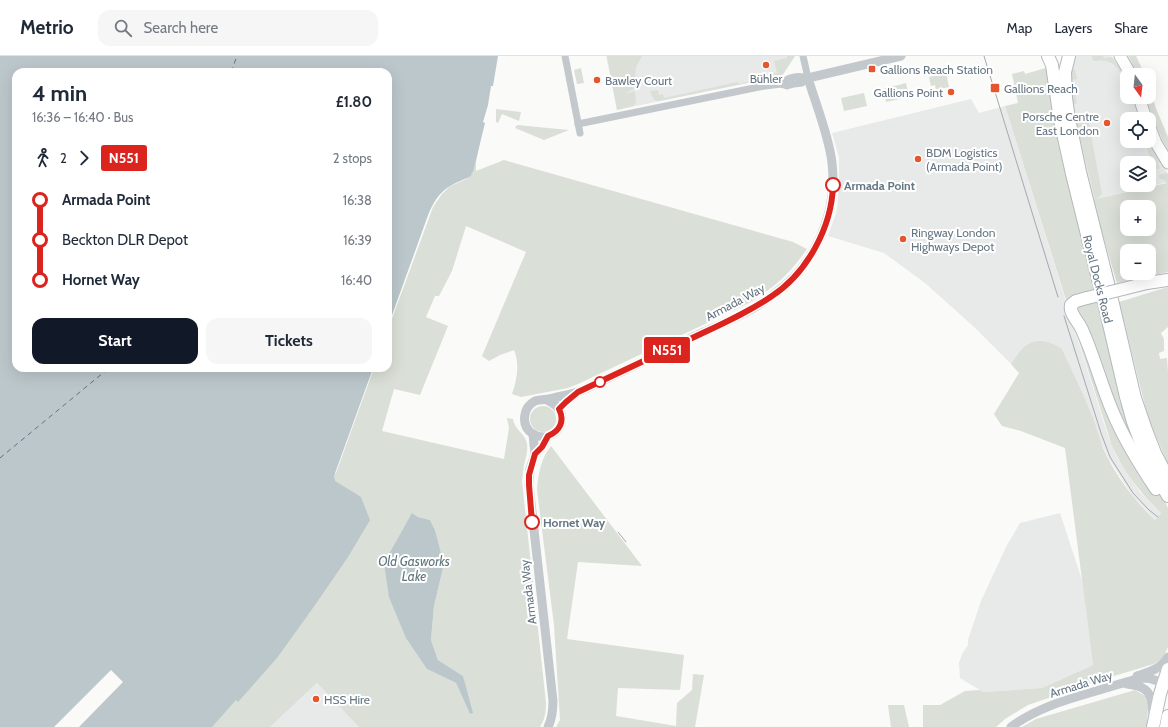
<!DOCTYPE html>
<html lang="en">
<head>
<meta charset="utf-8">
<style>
  :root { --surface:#fff; --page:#f6f6f7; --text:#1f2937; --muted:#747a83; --line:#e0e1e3; --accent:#111827 }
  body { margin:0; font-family:Cabin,sans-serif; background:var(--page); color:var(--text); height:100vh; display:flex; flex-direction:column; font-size:15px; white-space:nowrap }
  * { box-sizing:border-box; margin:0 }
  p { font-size:13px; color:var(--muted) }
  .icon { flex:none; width:22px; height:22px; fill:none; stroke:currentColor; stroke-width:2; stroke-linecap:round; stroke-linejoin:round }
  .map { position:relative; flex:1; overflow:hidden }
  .sheet { position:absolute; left:12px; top:12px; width:380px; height:304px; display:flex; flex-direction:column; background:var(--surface); border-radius:12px; box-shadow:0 4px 16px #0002 }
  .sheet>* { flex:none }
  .badge { padding:0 8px; border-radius:3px; font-size:14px; line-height:26px }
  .needle { width:26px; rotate:165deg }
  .buttons { position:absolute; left:1120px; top:12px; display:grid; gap:8px }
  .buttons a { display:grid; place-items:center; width:36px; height:36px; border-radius:8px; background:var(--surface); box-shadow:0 4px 16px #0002; font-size:20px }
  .map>.badge { position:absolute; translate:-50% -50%; box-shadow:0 0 0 2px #fff }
  .legs { display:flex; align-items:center; gap:6px; height:44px; padding:0 20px; font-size:13px }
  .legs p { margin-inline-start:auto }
  .headline { display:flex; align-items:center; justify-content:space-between; height:68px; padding:0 20px }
  h1 { font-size:22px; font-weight:700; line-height:30px }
  .cta { display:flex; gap:8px; margin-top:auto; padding:8px 20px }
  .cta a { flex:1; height:46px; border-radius:12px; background:var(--accent); color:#fff; font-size:16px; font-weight:700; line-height:46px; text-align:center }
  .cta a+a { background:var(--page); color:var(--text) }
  ul { padding:0 20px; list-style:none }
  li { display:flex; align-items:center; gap:14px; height:40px; font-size:15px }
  li i { display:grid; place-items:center; width:6px; height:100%; margin:0 5px; background:currentColor }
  li i::after { content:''; width:10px; height:10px; margin:-5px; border:3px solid; border-radius:50%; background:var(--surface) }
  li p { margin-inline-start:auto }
  li:first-child i { background:linear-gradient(#0000 50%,currentColor 0) }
  li:last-child i { background:linear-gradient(currentColor 50%,#0000 0) }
  header { display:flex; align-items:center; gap:24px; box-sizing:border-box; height:56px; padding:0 20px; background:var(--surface); border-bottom:1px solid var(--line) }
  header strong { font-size:19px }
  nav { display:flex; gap:22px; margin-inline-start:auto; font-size:14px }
  .search { width:280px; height:36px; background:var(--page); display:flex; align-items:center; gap:10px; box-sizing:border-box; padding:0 14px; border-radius:12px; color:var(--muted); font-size:15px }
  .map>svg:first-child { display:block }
  .built { fill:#e8e9e9; fill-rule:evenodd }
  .green { fill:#dadfd7; fill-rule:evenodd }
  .water { fill:#bbc7cb }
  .pier { fill:#fafaf8 }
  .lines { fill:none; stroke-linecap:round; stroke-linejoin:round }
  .ferry { stroke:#60757c; stroke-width:1; stroke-dasharray:5 4; stroke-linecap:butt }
  .primary-casing { stroke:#b5babe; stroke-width:13 }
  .trunk-casing { stroke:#b4b9bd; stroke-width:14 }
  .minor { stroke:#c3c8cc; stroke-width:7 }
  .tertiary { stroke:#c3c8cc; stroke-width:9 }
  .primary { stroke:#fff; stroke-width:11 }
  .trunk { stroke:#fff; stroke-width:12 }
  .tram { stroke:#a2aab0; stroke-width:1 }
  .trunk-bridge-casing { stroke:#b4b9bd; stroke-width:14; stroke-linecap:butt }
  .trunk-bridge { stroke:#fff; stroke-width:12 }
  .line-1-casing { stroke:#fff; stroke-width:9 }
  .line-1 { stroke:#dc241f; stroke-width:6 }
  .poi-dot { fill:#e4572e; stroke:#fff; stroke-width:1.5 }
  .stop-1-dot { fill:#fff; stroke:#dc241f; stroke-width:2 }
  .labels { text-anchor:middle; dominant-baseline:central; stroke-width:4; stroke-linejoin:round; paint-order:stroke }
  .poi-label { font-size:12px; fill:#657683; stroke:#fff; text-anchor:start }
  .stop-label { font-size:12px; font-weight:bold; fill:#657683; stroke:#fff; text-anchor:start }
  .street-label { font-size:12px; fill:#657683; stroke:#fff }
  .water-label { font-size:13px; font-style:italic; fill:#60757c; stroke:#fff }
</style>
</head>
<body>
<header>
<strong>Metrio</strong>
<div class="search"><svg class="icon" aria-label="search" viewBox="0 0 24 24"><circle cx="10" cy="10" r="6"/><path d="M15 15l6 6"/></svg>Search here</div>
<nav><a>Map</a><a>Layers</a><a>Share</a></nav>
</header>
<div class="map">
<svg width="1168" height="671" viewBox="0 0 1168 671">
  <rect width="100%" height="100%" fill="#fafaf8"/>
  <g class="built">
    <polygon points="606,0 795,0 781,20 617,54"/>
    <path d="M1076,0H1111L1117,8L1127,25V41H1133L1140,63H1127V85H1149L1168,118V126L1092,144L1077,80L1069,15ZM1127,107H1149V129H1127Z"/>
    <polygon points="971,43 979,57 1005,50 1107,377 1116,399 1130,421 1139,435 1161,457 1155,464 1132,439 1109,403 1098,380 1078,328 1062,293 1018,297 1011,308 973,270 925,227 884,197 828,180 837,154 839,127 839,101 832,77"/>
    <polygon points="1060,457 1082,524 1093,609 1042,632 983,636 960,622 959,607 962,598 968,589 968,584 981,545 1007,489 1020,467"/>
    <polygon points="317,627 359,671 270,671"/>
  </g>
  <g class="green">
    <polygon points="607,0 642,0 636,11 634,33 627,36 628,37 635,35 636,47 633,50 617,54"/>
    <polygon points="787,0 795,0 782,20 768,22 771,18 777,17 774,5 787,2"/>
    <path d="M1092,0H1103L1104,2L1112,1L1126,23L1123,24C1119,9 1109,2 1093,5Z"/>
    <polygon points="1128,0 1136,0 1145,19 1138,19"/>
    <path d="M1049,11L1120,346L1168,452V591L1163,602L1154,608L1104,623L1028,649L1005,663L996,671H923V649H940L965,635L980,634L983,636L1042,632L1093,609L1065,392L1021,375L1002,370L994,358L1019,317L1011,308C1025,285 1037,278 1062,293C1072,314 1082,336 1091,357C1096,369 1099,381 1103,392C1115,419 1134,444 1155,464L1161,457C1140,437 1125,417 1112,390L1005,50L1018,47L1012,18L1024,15L1025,18Z"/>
    <polygon points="581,12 584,27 577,28 574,14"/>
    <polygon points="1075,13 1077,23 1072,24 1077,47 1071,49 1069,15"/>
    <polygon points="946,17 949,31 936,34 935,29 931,30 929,21"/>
    <polygon points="760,23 762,24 659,45 654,44 650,35 658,34 659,39 663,38 664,42 738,26 739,28"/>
    <polygon points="906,27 909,41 886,46 883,33"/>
    <polygon points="1149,28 1155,50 1168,81 1168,94 1162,84 1161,84 1162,83 1151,57 1146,41 1149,41"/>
    <polygon points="864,37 867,50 844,55 841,42"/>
    <polygon points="496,53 521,56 519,65 502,58 498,67 496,66"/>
    <path d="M1087,57L1102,138L1096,143L1167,127L1164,124L1159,122V119L1167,117L1168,118V216L1117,227L1092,144L1095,143L1076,66L1080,64ZM1127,151H1149V173H1127ZM1127,195H1149V217H1127Z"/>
    <polygon points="517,69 569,74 544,84 515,72"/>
    <polygon points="1141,85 1149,85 1160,106 1158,107 1160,112 1149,116 1149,112 1152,111 1147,91 1142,91"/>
    <path d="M480,86L476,106V115L504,104L793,186L807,193C790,218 772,234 745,249L578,328L568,332L521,341L512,338C517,324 520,308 514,294L500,299L489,305L482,300L526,196L466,170L452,215L439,240H435L426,261L448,270L420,339L394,333L382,375L504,403L509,372L507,362L513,363C514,372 523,377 526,384C529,394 526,400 524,409C523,414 523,419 522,425L546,647C546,656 545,663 540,671H359L317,627L270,671H44L373,312L334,418L336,417L374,312H388V274L433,151L442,138L449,131L468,122C446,127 437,138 428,159L388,270V159ZM412,457L418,461L430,464L435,474L444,508L434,550L431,584L438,604L463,620L470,658L456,627L427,613Z"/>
    <polygon points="1168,231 1168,271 1161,277 1164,283 1164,295 1159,297 1160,303 1167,302 1168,316 1168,408 1148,362 1119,246"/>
    <circle cx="543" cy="363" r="13"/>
    <path d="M551,390L642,510L578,506L567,583L684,599L680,634L618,632L616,660L676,670L677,647L692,634L693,618L704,619L695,671H556L560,664L554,569L537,434C538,419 541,402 551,390Z"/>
    <polygon points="1135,634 1145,640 1148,651 1147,671 1022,671 1036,663"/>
    <polygon points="888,649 904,649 909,671 891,671"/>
  </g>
  <g class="water">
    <path d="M0,0H498L493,30H491L488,49L483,66L485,67L473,116H472L471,120C447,131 439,133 428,159L388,270V16H16V312H373L334,420L335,425L361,441L370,464L348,501L315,549L277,602L238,646L236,644L212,671H0Z"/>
    <polygon points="412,457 418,461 430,464 435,474 444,508 434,550 431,584 438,604 463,620 473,657 470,658 456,627 427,613 406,582 389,541 384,507"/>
  </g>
  <polygon class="pier" points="111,614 123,626 79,671 54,671"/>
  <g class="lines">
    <g class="ferry">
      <polyline points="231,16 237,0"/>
      <polyline points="0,402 109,312"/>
    </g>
    <g class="primary-casing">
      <g id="primary">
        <polyline points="1120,0 1131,19"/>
        <polyline points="1139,41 1146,63"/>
        <polyline points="1149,69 1156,87 1168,107"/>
      </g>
    </g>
    <g class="trunk-casing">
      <g id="trunk">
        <polyline points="1048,0 1052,9 1060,64 1072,118 1105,251 1126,341 1133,366 1142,390 1153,414 1168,440"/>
        <polyline points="1069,0 1065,16 1066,42 1069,63 1080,116 1109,231 1135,342 1146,374 1155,397 1168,422"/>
        <polyline points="1147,227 1168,224"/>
        <path d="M1087,242L1076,245L1071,249C1069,258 1080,267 1083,276C1095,303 1102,332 1114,359C1125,385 1140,409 1156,433"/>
        <polyline points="1153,671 1160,638 1168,613"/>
        <polyline points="1166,671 1168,660"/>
      </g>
    </g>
    <g class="minor">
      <polyline points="565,0 580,77"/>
      <polyline points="803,0 808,22"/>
      <path d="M781,28C787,21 799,19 808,22"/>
      <polyline points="578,68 759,31 781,28 787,30 794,28 802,27 808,22"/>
    </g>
    <g class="tertiary">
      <path d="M547,344C577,357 555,391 533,378C520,370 523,351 535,345C541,343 547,344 553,342C561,340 569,339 577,336C585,334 592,329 600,326C632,311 664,295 695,280C722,268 750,257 773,239C815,209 838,158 832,107C829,80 816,49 808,22L901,0"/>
      <polyline points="533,378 535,398"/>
      <path d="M548,380L542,391L535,398L530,413L529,429L553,645C553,655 552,663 548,671"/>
      <path d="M1137,620C1149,616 1161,613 1168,601"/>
      <path d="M1127,628C1149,630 1152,638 1153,659"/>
      <path d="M1011,671C1039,650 1073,642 1106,632C1118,629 1132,623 1145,622C1153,622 1161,627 1168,629"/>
    </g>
    <use href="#primary" class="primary"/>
    <use href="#trunk" class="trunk"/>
    <g class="tram">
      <polyline points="984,0 1058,241"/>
      <polyline points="1064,260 1101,377 1110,401 1133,437 1149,454 1158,461"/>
      <polyline points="618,476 626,486"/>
    </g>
    <g class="trunk-bridge-casing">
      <polyline id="trunk-bridge" points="1087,242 1147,227"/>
    </g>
    <use href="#trunk-bridge" class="trunk-bridge"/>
  </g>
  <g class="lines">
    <g class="line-1-casing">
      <path id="line-1" d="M532,466L529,429V419L535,398L542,391L548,380C560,375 565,365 559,353L566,346L578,336C614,319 650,302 686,285C715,271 746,258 772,240C807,217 832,171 833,129"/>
    </g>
    <use href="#line-1" class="line-1"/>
  </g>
  <g class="poi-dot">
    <circle cx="766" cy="9" r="4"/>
    <rect x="868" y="9" width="8" height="8" rx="2"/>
    <circle cx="597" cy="24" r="4"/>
    <rect x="990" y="27" width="10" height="10" rx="2"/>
    <circle cx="951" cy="36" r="4"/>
    <circle cx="1107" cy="67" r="4"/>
    <circle cx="918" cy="103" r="4"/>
    <circle cx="903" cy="183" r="4"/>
    <circle cx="316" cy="643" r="4"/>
  </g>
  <g class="stop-1-dot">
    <circle cx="833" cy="129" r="7"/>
    <circle cx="600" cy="326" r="5"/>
    <circle cx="532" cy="466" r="7"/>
  </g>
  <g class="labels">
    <g class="poi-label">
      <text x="880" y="13">Gallions Reach Station</text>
      <text x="766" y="22" text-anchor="middle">Bühler</text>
      <text x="605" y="24">Bawley Court</text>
      <text x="1004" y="32">Gallions Reach</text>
      <text x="943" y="36" text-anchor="end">Gallions Point</text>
      <text x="1099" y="60" text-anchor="end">Porsche Centre<tspan x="1099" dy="14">East London</tspan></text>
      <text x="926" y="96">BDM Logistics<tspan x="926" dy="14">(Armada Point)</tspan></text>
      <text x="911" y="176">Ringway London<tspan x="911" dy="14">Highways Depot</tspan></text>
      <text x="324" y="643">HSS Hire</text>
    </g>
    <g class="stop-label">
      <text x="844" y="129">Armada Point</text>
      <text x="543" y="466">Hornet Way</text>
    </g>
    <g class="street-label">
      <text transform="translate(1098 223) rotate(76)">Royal Docks Road</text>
      <text transform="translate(735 246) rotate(-28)">Armada Way</text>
      <text transform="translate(528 536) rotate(-97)">Armada Way</text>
      <text transform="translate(1081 628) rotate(-17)">Armada Way</text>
    </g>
    <g class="water-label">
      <text x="414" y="505">Old Gasworks<tspan x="414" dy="15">Lake</tspan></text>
    </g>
  </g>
</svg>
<div class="buttons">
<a><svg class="needle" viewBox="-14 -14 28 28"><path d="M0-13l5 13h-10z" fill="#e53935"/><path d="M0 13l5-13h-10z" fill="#747a83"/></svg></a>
<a><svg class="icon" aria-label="locate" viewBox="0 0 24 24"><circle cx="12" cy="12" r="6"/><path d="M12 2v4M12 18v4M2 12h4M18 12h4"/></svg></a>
<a><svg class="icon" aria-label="layers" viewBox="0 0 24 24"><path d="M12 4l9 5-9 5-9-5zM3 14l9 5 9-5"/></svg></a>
<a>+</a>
<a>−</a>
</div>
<b class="badge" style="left:667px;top:294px;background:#dc241f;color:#fff">N551</b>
<section class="sheet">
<div class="headline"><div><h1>4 min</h1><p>16:36 – 16:40 · Bus</p></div><b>£1.80</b></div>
<div class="legs"><svg class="icon" aria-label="walk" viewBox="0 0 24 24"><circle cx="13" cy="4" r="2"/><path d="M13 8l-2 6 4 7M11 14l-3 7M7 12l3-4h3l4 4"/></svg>2<svg class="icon" aria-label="forward" viewBox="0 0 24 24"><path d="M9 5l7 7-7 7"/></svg><b class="badge" style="background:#dc241f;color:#fff">N551</b><p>2 stops</p></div>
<ul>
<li><i style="color:#dc241f"></i><b>Armada Point</b><p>16:38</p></li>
<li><i style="color:#dc241f"></i><span>Beckton DLR Depot</span><p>16:39</p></li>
<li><i style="color:#dc241f"></i><b>Hornet Way</b><p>16:40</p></li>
</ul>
<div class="cta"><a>Start</a><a>Tickets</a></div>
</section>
</div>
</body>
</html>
